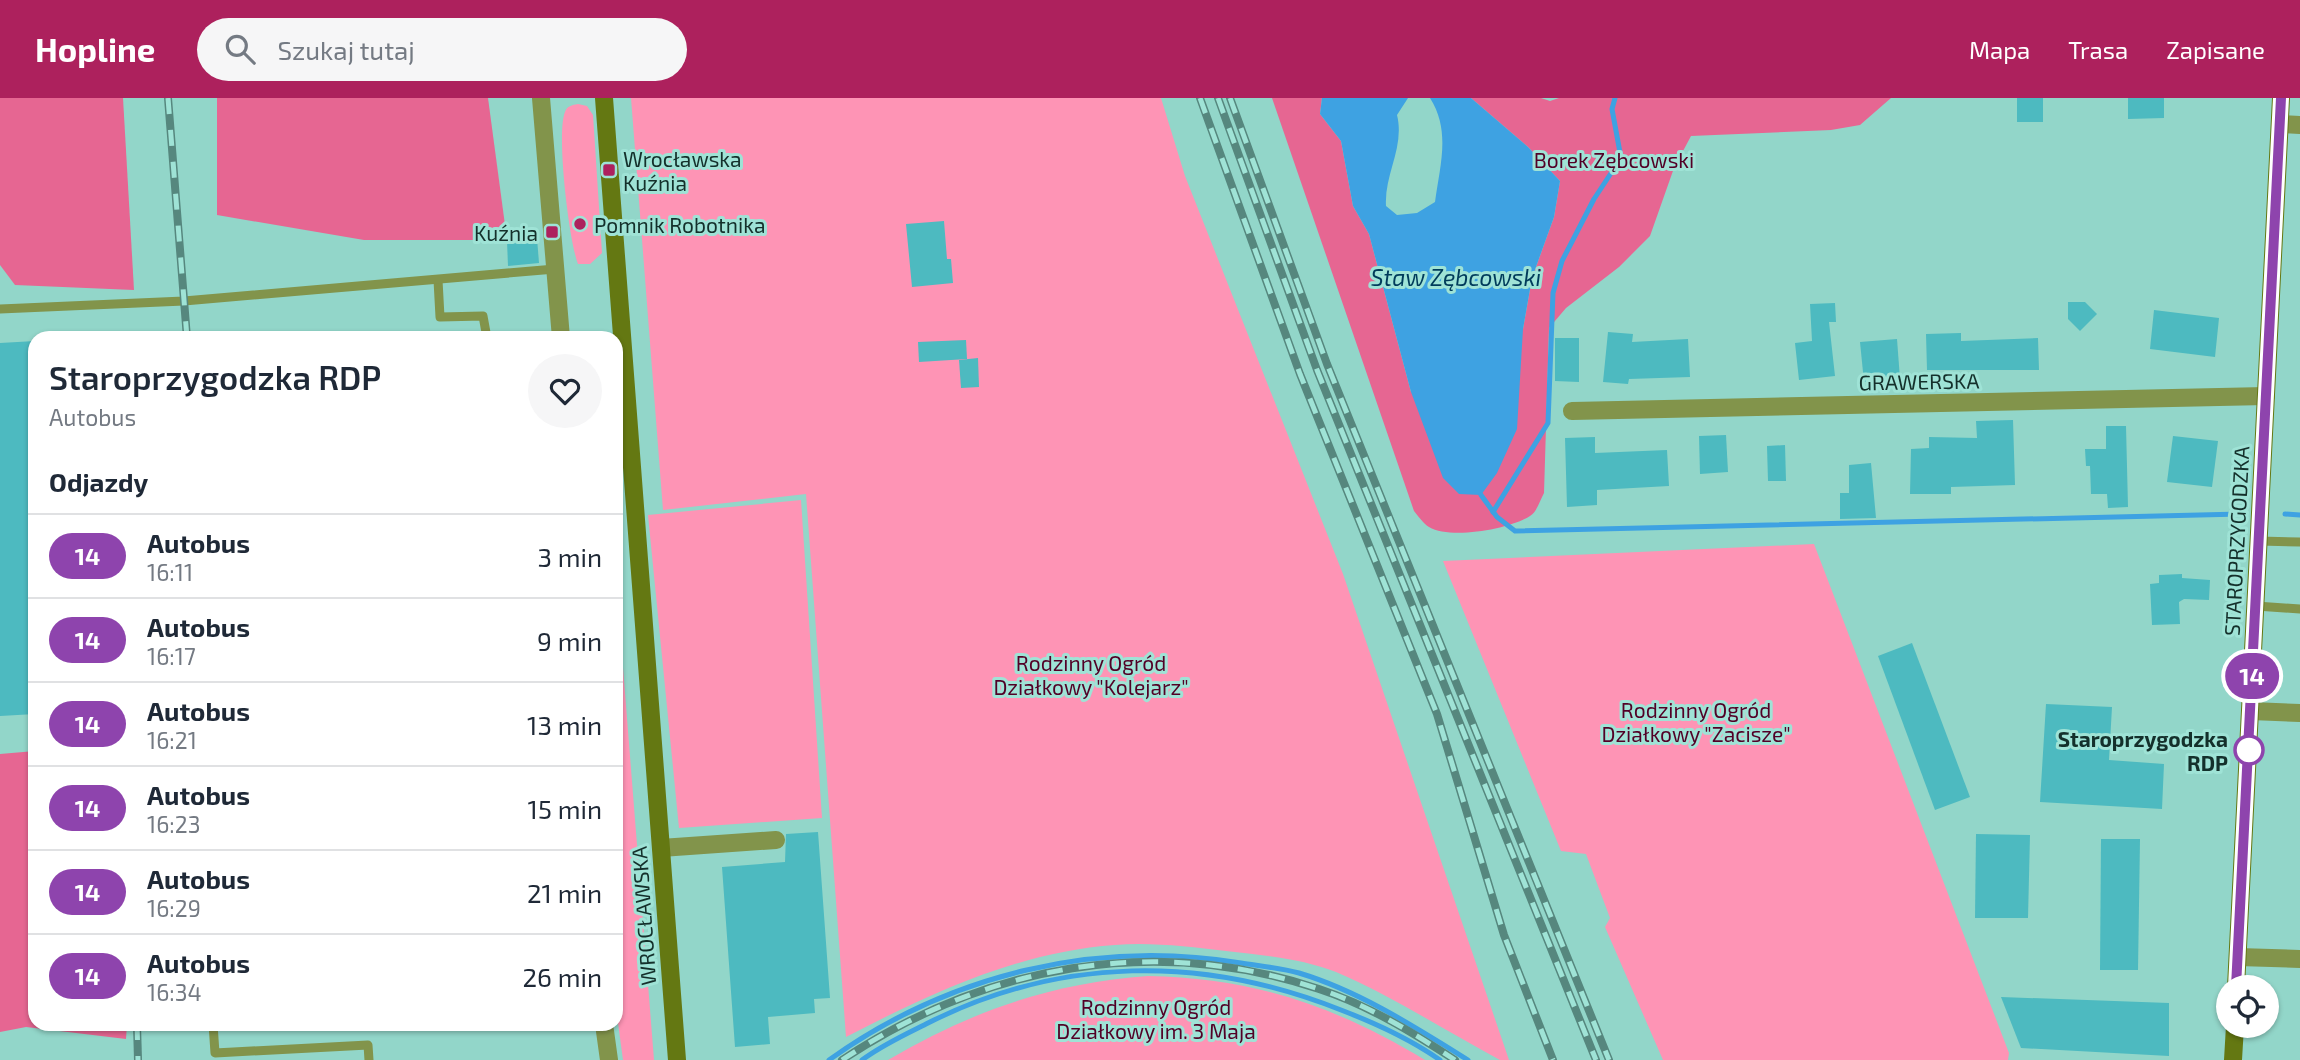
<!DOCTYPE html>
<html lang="pl">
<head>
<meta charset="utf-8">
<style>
  :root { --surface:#fff; --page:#f6f6f7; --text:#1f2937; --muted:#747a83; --line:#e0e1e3; --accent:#ad215d }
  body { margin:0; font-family:"Exo 2",sans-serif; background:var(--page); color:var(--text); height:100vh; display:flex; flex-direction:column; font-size:26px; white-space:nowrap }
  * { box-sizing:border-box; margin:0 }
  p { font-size:23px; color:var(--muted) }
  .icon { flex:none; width:38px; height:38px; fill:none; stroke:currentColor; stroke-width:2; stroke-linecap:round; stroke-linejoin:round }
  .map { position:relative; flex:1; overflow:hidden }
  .sheet { position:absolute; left:28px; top:233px; width:595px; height:700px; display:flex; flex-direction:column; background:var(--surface); border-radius:21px; box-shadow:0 2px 5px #0004 }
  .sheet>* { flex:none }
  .badge { padding:0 14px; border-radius:23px; font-size:24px; line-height:46px }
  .buttons { position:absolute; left:2216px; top:877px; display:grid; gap:14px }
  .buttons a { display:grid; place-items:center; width:63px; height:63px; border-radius:50%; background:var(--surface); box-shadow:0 2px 5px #0004; font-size:35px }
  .map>.badge { position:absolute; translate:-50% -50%; box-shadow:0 0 0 4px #fff }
  h2 { padding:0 21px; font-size:26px; line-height:63px }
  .round { display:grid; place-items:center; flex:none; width:74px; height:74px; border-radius:37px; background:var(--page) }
  .overview { display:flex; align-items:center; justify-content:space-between; height:119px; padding:0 21px }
  h1 { font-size:33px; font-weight:600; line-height:52px }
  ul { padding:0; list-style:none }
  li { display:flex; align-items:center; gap:21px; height:84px; padding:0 21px; border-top:2px solid var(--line) }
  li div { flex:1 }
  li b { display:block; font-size:26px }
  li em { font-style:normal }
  li .badge { min-width:77px; font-weight:700; text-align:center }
  header { display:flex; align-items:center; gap:42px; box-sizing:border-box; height:98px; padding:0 35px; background:var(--accent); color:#fff }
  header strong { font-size:33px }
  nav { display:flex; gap:38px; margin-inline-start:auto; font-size:24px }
  .search { width:490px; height:63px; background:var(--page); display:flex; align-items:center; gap:18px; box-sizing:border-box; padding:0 24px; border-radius:38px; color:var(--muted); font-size:26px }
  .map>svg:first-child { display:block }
  .green { fill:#fe94b5 }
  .forest { fill:#e66692 }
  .water { fill:#3ea2e2 }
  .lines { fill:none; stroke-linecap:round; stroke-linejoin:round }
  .stream { stroke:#3ea2e2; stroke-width:5 }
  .building { fill:#4dbac0 }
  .lane { stroke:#82944b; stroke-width:9 }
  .street { stroke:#82944b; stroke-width:18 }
  .secondary { stroke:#647812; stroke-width:18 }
  .rail-casing { stroke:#56877e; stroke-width:8 }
  .rail { stroke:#9fe3d6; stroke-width:5; stroke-dasharray:16; stroke-linecap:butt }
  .line-casing { stroke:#fff; stroke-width:16 }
  .line { stroke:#8e44ad; stroke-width:10 }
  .poi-dot { fill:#ad215d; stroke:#9fe3d6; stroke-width:2.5 }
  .stop-dot { fill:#fff; stroke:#8e44ad; stroke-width:3.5 }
  .labels { text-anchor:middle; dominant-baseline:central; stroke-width:6; stroke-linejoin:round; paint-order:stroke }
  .poi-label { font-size:21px; fill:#14302b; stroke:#9fe3d6; text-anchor:start }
  .park-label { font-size:21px; fill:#520026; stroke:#9fe3d6 }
  .street-label { font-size:21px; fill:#14302b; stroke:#9fe3d6 }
  .stop-label { font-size:21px; font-weight:bold; fill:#14302b; stroke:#9fe3d6; text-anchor:end }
  .water-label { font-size:23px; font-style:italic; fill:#003b5b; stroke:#9fe3d6 }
</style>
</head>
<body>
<header>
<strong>Hopline</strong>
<div class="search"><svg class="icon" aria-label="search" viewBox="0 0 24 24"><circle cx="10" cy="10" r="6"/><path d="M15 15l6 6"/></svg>Szukaj tutaj</div>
<nav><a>Mapa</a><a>Trasa</a><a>Zapisane</a></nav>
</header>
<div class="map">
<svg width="2300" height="962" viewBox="0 0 2300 962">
  <rect width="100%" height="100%" fill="#92d6c9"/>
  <g class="green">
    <path d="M631,0H1161L1185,78L1343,476L1509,962H1500C1446,933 1392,898 1336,874C1303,861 1261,857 1226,853C1190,849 1152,844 1115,847C1018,854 931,895 846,939L806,396L663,412Z"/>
    <path d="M578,6L587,8L593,17L602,155L590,166H578C569,143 556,35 565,14C567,8 572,7 578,6Z"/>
    <polygon points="801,402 822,720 679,730 648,417"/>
    <polygon points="1814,446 2009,955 2008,962 1663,962 1605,829 1610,820 1586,756 1561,753 1443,463"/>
    <polygon points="616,481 654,962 623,962 616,910"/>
    <path d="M1148,878C1254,880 1335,908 1425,962H888C972,913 1051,885 1148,878Z"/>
  </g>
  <g class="forest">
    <polygon points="0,0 123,0 134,192 15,187 0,167"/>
    <polygon points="217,0 488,0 507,142 364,142 217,117"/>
    <path d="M1272,0H1322L1320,16L1341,43L1353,108L1369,136L1411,294L1523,231L1532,180L1554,119L1560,83L1528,49L1471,0H1541L1550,3L1559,0H1891L1860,27L1831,32L1691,38L1674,70L1650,138L1619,169L1566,210L1549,230L1544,395C1540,402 1537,414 1530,418C1510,431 1451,442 1429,429C1424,426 1418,418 1414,413Z"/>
    <polygon points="35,653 35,926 127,926 126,941 26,929 0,934 0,656"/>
  </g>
  <path class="water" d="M1322,0H1408L1397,17C1405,49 1384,76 1386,108L1397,117L1417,115L1435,104C1440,67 1451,33 1430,0H1471L1528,49L1560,83L1554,119L1532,180L1523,231L1517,331L1497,375L1481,397L1459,396L1443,380L1411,294L1369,136L1353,108L1341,43L1320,16Z"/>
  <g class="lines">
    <g class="stream">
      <polyline points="1481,397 1497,419 1515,433 2241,416"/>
      <polyline points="1493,414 1548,325 1553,195 1562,163 1594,101 1621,60 1612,11 1615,0"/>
      <polyline points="2285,416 2300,417"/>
      <path d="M829,962C949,876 1096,841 1241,865C1260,868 1280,870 1299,875C1359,893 1415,929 1468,962"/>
      <path d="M862,962C882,947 904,937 926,926C1060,858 1203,857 1341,912C1375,925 1410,941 1440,962"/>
    </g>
  </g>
  <g class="building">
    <rect x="2017" y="0" width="26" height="24"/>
    <polygon points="2128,0 2164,0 2164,20 2128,21"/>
    <polygon points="944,123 947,161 951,161 953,185 912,189 906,126"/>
    <polygon points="537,140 539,165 508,168 507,143"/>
    <polygon points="2068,204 2085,204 2097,216 2080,233 2068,221"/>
    <polygon points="1835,205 1836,224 1829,224 1835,278 1799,282 1795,245 1812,243 1810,206"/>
    <polygon points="2154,212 2219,220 2215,259 2150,251"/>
    <polygon points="1608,234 1633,236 1632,244 1688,241 1690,279 1629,281 1628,286 1603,284"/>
    <polygon points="1961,235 1961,243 2038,240 2039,272 1927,272 1926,236"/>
    <polygon points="1555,240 1579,240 1579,284 1555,283"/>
    <polygon points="1897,241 1900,281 1864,284 1860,244"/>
    <polygon points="966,242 967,261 919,264 918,244"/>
    <polygon points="35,243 35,616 0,618 0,245"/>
    <polygon points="978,260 979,289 961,290 959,262"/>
    <polygon points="2013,322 2015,387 1951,389 1951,396 1910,396 1911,351 1929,350 1929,339 1977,340 1976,323"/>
    <polygon points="2106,328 2126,328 2128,409 2108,410 2107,396 2091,396 2090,368 2086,368 2085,351 2106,351"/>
    <polygon points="1726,337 1728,374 1700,376 1699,338"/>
    <polygon points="2173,338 2218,343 2212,389 2167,384"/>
    <polygon points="1595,339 1595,355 1667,352 1669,388 1597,392 1597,407 1567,409 1565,340"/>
    <polygon points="1785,347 1786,383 1768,383 1767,348"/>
    <polygon points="1871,365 1876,420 1840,421 1840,395 1849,395 1849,367"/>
    <polygon points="2182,476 2182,480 2210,482 2209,502 2184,501 2179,504 2180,526 2152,527 2150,486 2159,485 2159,477"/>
    <polygon points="1912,545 1970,699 1935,712 1878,558"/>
    <polygon points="2046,606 2112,609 2109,662 2164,666 2162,711 2040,704"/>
    <polygon points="818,734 830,900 814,901 815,915 768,919 770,946 735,949 722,769 785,764 786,736"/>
    <polygon points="1976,736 2030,737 2028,820 1975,820"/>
    <polygon points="2101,741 2140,741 2138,872 2100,872"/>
    <polygon points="2001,899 2169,905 2169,958 2021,950"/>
  </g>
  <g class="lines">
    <g class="lane">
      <polyline points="438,182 440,219 483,218 487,240"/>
      <polyline points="0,211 184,203 555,171"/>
      <polyline points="2259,443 2300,444"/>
      <polyline points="2256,508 2300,511"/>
      <polyline points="213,926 215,955 368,947 369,962"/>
    </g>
    <g class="street">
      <polyline points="541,0 561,240"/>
      <polyline points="2280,26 2300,27"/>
      <polyline points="1572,313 2266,298"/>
      <polyline points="2251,613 2300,615"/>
      <polyline points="661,750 776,742"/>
      <polyline points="2238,859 2300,861"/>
      <polyline points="604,926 609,962"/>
    </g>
    <g class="secondary">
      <polyline points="604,0 677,962"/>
      <polyline points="2236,889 2281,0"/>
      <polyline points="2233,962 2235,928"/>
    </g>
    <g class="rail-casing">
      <g id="rail">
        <polyline points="168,0 187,240"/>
        <polyline points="1200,0 1300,276 1437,616 1504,837 1553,962"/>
        <polyline points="1218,0 1317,272 1596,962"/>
        <polyline points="1230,0 1327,266 1609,962"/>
        <polyline points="137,926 138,962"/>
        <path d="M842,962C985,867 1154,836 1319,891C1368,907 1412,934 1455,962"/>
      </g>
    </g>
    <use href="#rail" class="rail"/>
  </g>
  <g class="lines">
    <g class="line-casing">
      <polyline id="line" points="2236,889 2281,0"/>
    </g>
    <use href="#line" class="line"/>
  </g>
  <g class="poi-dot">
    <rect x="602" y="65" width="14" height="14" rx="3.5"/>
    <circle cx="580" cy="126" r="7"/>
    <rect x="545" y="127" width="14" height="14" rx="3.5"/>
  </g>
  <circle class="stop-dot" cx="2249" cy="652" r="14"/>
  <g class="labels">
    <g class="poi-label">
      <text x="623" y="60">Wrocławska<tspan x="623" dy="24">Kuźnia</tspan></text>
      <text x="594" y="126">Pomnik Robotnika</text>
      <text x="538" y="134" text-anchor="end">Kuźnia</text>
    </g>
    <g class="park-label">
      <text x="1614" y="61">Borek Zębcowski</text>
      <text x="1091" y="564">Rodzinny Ogród<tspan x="1091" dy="24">Działkowy "Kolejarz"</tspan></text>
      <text x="1696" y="611">Rodzinny Ogród<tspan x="1696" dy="24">Działkowy "Zacisze"</tspan></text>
      <text x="1156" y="908">Rodzinny Ogród<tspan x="1156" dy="24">Działkowy im. 3 Maja</tspan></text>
    </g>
    <g class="street-label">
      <text transform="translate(1919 283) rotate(-1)">GRAWERSKA</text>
      <text transform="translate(2236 443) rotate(-87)">STAROPRZYGODZKA</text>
      <text transform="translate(643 818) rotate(-94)">WROCŁAWSKA</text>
    </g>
    <g class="stop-label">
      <text x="2228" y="640">Staroprzygodzka<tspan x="2228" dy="24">RDP</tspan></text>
    </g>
    <g class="water-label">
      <text x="1456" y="179">Staw Zębcowski</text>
    </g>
  </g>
</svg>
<div class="buttons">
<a><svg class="icon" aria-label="locate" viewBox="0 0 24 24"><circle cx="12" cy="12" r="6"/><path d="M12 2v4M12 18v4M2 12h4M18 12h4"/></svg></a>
</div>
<b class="badge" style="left:2252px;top:578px;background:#8e44ad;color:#fff">14</b>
<section class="sheet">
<div class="overview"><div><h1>Staroprzygodzka RDP</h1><p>Autobus</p></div><a class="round"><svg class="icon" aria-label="heart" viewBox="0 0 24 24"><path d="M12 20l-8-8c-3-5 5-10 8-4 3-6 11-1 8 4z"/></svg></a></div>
<h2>Odjazdy</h2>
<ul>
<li><span class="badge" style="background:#8e44ad;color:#fff">14</span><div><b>Autobus</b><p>16:11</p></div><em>3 min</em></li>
<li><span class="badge" style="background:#8e44ad;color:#fff">14</span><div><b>Autobus</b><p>16:17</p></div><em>9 min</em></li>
<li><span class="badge" style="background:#8e44ad;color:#fff">14</span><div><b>Autobus</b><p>16:21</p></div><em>13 min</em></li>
<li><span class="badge" style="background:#8e44ad;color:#fff">14</span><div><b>Autobus</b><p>16:23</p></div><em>15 min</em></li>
<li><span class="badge" style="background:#8e44ad;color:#fff">14</span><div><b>Autobus</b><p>16:29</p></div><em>21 min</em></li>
<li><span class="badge" style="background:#8e44ad;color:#fff">14</span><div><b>Autobus</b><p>16:34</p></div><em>26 min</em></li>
</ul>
</section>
</div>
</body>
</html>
